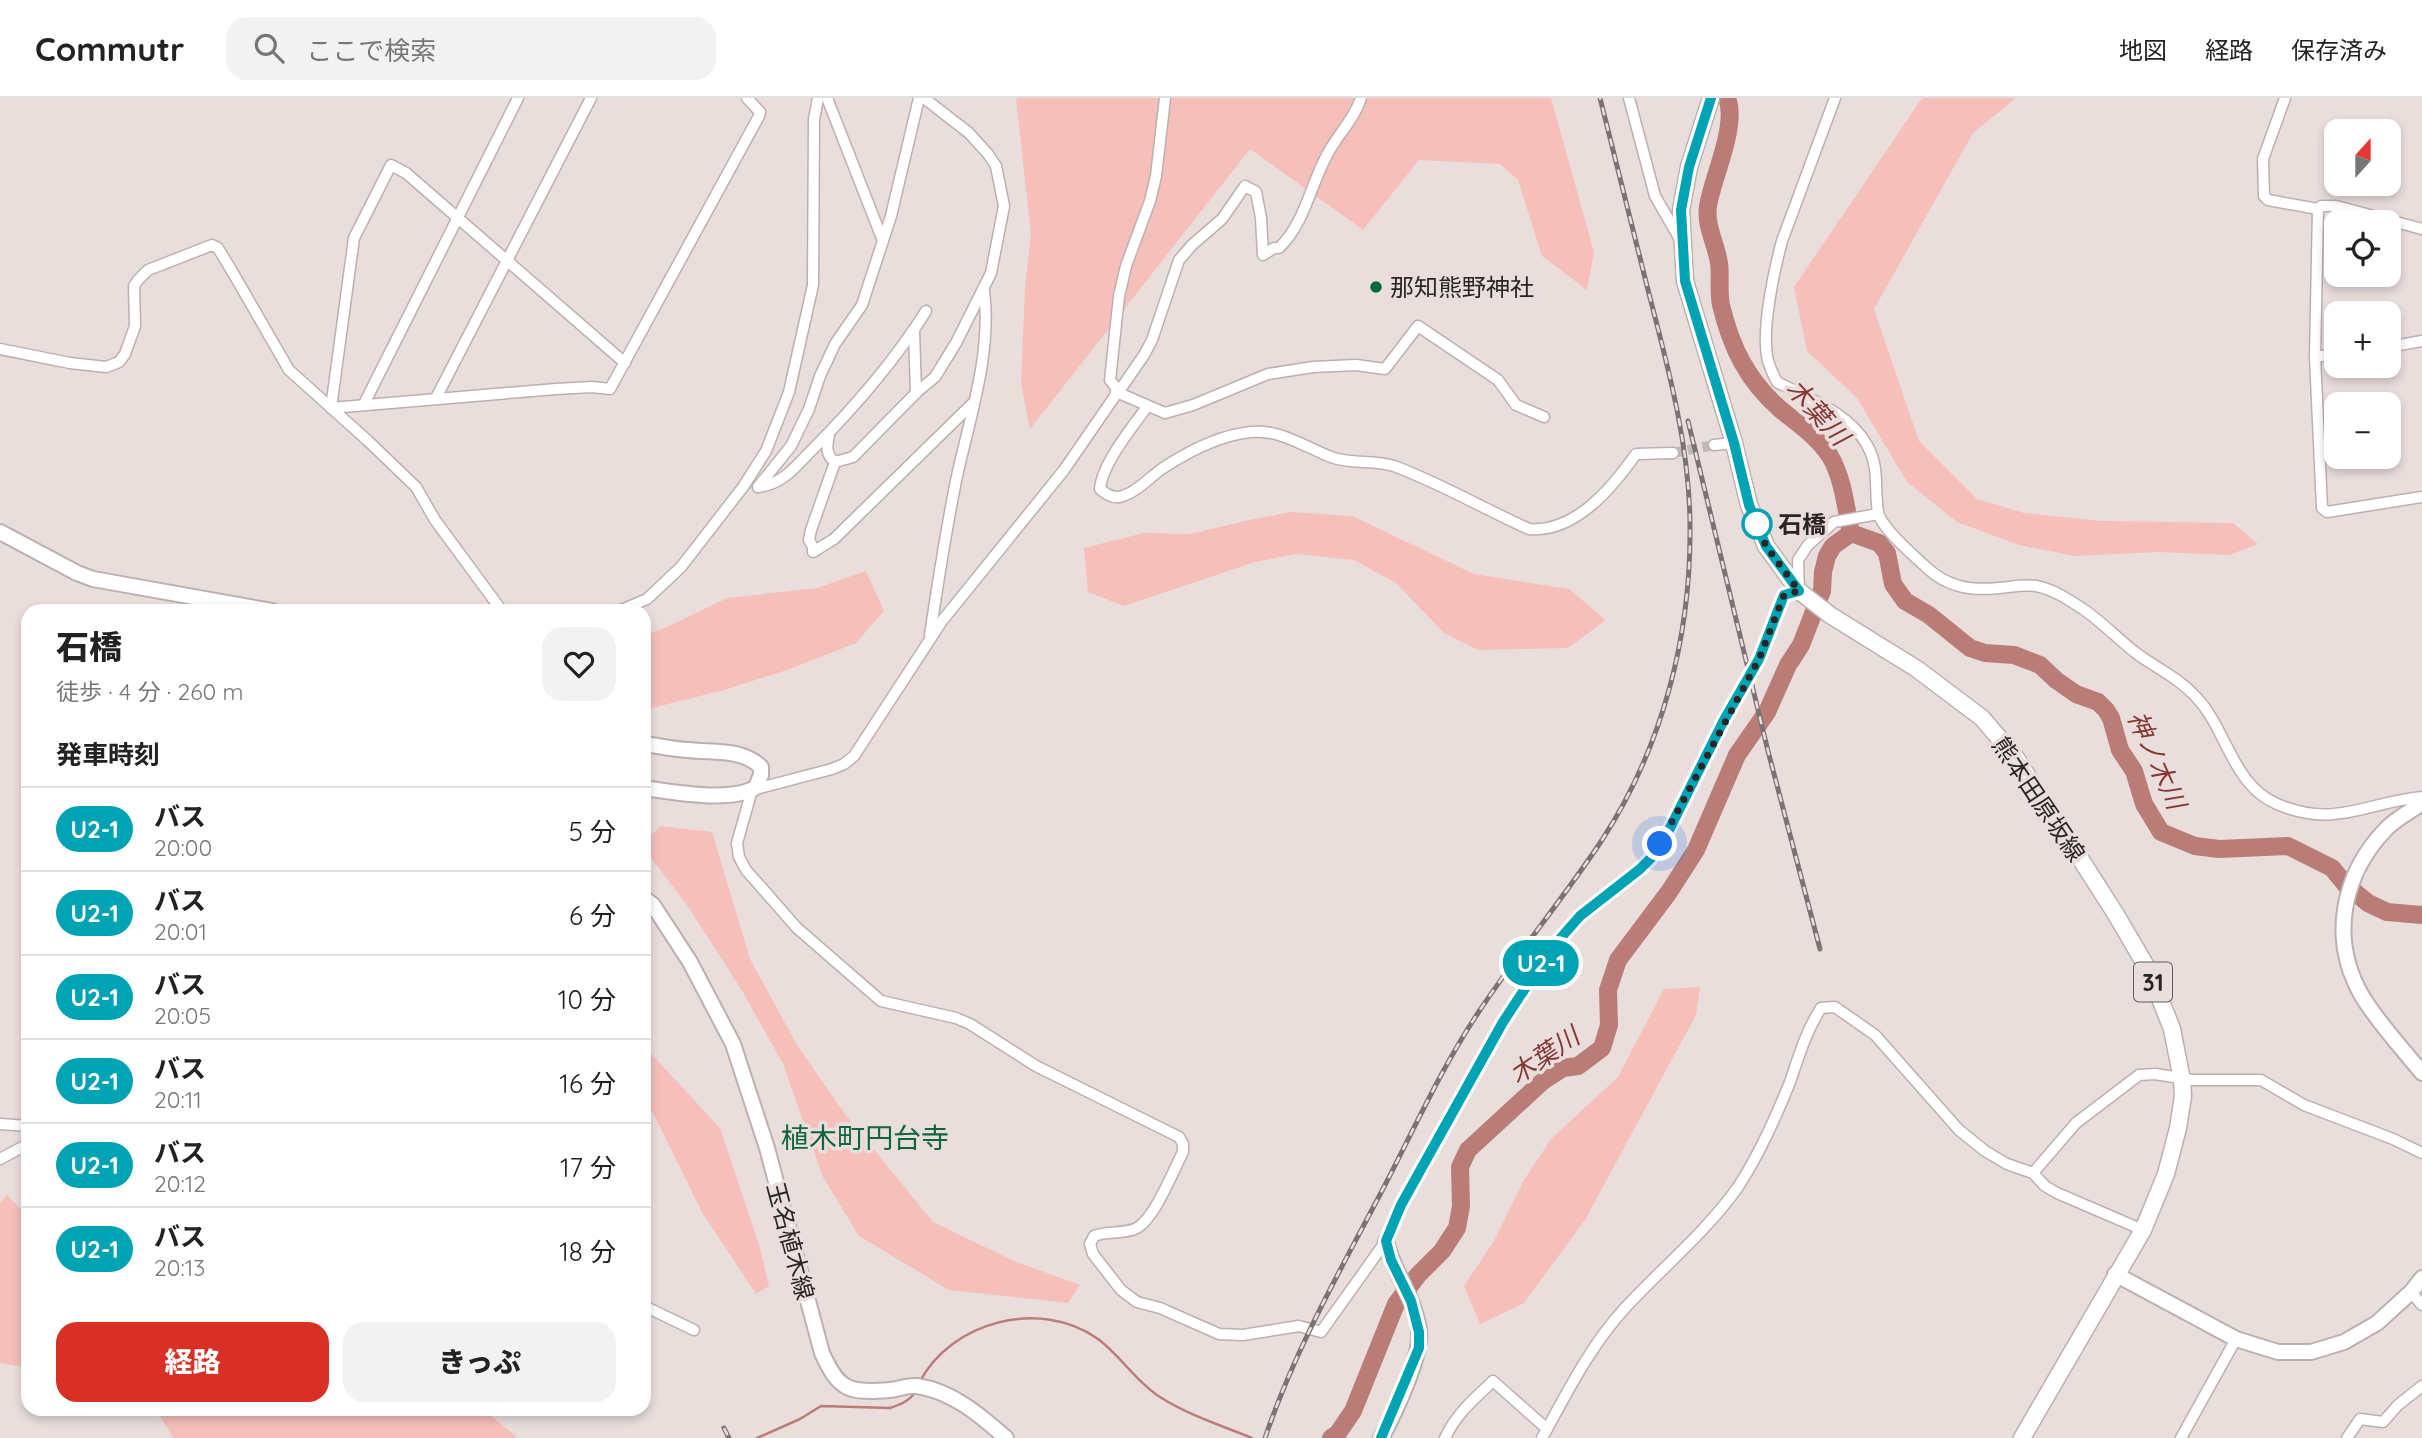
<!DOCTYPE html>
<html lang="ja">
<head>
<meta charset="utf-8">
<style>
  :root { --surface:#fff; --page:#f2f2f2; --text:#222; --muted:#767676; --line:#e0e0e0; --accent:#d93025 }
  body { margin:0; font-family:Quicksand,"Noto Sans JP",sans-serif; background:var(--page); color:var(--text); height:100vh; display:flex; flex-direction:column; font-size:26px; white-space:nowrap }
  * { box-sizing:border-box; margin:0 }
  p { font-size:23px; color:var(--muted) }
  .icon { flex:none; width:38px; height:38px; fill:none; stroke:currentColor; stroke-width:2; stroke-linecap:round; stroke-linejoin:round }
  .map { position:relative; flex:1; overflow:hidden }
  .panel { position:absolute; left:21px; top:506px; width:630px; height:812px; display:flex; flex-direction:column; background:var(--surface); border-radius:21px; box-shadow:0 4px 10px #0003 }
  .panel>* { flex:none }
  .badge { padding:0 14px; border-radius:23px; font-size:24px; line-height:46px }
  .needle { width:46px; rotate:21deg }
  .buttons { position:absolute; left:2324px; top:21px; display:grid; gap:14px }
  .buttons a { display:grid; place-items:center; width:77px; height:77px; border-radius:14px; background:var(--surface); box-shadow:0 4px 10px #0003; font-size:35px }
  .you { position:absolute; width:35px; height:35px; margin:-18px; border:5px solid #fff; border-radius:50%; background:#1a73e8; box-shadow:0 0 0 10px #1a73e833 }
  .map>.badge { position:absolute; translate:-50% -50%; box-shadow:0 0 0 4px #fff }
  h2 { padding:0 35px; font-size:26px; line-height:63px }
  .round { display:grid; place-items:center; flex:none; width:74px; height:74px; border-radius:21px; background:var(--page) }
  .summary { display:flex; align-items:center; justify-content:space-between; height:119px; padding:0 35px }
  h1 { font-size:33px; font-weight:800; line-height:52px }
  .button { display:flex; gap:14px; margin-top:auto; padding:14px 35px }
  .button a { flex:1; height:80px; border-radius:21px; background:var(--accent); color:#fff; font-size:28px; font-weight:800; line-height:80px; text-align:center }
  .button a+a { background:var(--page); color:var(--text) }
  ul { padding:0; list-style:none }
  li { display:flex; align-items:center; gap:21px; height:84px; padding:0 35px; border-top:2px solid var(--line) }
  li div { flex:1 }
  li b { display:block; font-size:26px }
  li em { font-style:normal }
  li .badge { min-width:77px; font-weight:700; text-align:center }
  header { display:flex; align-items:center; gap:42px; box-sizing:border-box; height:98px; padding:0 35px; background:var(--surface); border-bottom:2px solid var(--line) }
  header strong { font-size:33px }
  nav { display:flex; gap:38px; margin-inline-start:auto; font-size:24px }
  .search { width:490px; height:63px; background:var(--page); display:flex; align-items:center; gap:18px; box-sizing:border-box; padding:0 24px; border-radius:21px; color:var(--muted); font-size:26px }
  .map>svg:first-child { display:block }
  .green { fill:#f6bfba }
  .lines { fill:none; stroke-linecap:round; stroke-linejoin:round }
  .stream { stroke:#ba7c76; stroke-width:2.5 }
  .river { stroke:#ba7c76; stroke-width:18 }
  .street-tunnel { stroke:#c3b9b8; stroke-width:10; stroke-dasharray:10 5; stroke-linecap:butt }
  .street-casing { stroke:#bcb0af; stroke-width:13 }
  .secondary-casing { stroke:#bcb0af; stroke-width:18 }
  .primary-casing { stroke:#bcb0af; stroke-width:19 }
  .street { stroke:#fff; stroke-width:10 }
  .secondary { stroke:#fff; stroke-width:14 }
  .primary { stroke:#fff; stroke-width:16 }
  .rail-casing { stroke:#7b7372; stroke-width:5 }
  .rail { stroke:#eadedd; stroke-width:2.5; stroke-dasharray:8; stroke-linecap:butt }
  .line-casing { stroke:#fff; stroke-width:16 }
  .line { stroke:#00a3b4; stroke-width:10 }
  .walk { stroke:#292524; stroke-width:7; stroke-dasharray:0 12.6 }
  .poi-dot { fill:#02693e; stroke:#eadedd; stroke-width:2.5 }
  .stop-dot { fill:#fff; stroke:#00a3b4; stroke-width:3.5 }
  .labels { text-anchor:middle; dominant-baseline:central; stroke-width:7; stroke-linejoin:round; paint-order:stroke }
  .shield { fill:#eadedd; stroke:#635c5c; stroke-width:2 }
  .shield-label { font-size:23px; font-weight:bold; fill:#292524 }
  .poi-label { font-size:24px; fill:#292524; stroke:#eadedd; text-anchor:start }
  .stop-label { font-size:24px; font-weight:bold; fill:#292524; stroke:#eadedd; text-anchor:start }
  .street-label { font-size:24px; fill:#292524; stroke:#eadedd }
  .water-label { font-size:26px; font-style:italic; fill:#853733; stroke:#eadedd }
  .quarter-label { font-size:28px; fill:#10653e; stroke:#eadedd }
</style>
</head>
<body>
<header>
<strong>Commutr</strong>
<div class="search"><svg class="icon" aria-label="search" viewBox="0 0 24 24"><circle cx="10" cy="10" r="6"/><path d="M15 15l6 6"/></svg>ここで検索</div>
<nav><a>地図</a><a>経路</a><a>保存済み</a></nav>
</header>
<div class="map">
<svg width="2422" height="1340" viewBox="0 0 2422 1340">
  <rect width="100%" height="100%" fill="#eadedd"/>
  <g class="green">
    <polygon points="1016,0 1551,0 1594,154 1587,192 1542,158 1518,82 1500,66 1419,62 1363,132 1250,51 1030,331 1021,286 1025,189 1031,136"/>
    <polygon points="1922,0 2016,0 1973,35 1874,211 1919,343 1977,401 2024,415 2101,423 2233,425 2258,446 2229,457 2158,454 2075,458 2019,447 1957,424 1907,384 1857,300 1807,253 1794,189"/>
    <polygon points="1291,414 1352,418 1474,476 1569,491 1606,522 1568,550 1478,552 1444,535 1396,485 1354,462 1296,456 1255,464 1124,508 1088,494 1084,450 1144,435 1190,436 1249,422"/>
    <polygon points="866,473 884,513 856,545 790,571 724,592 644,612 644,538 669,528 727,500 817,490"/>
    <polygon points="661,728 712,734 750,861 797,947 845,1016 933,1124 1014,1163 1080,1187 1068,1205 949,1192 859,1138 823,1079 783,966 741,891 687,807 651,760 644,743"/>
    <polygon points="1700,889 1696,917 1585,1122 1524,1205 1480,1226 1464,1188 1494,1143 1524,1082 1551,1041 1618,979 1664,891"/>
    <polygon points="644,948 720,1030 760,1150 769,1188 756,1196 703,1116 653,1015 644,1004"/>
    <polygon points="7,1097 28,1118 28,1270 0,1265 0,1105"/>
    <polygon points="155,1311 427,1311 491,1318 518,1340 174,1340"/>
  </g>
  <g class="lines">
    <g class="stream">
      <path d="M919,1285C951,1223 1040,1200 1098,1241C1120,1257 1136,1284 1160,1299C1188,1317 1220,1327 1252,1340"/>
      <path d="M757,1340L800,1321L821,1308L890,1310C899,1307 910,1303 915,1294"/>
    </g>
    <g class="river">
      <polyline points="1851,435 1879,445 1887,455 1893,486 1905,503 1929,517 1970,550 1985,555 2014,557 2040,567 2056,582 2076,596 2098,604 2106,612 2111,620 2120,652 2134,673 2144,706 2161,734 2195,748 2219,751 2288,748 2332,770 2346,787 2368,805 2387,814 2422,817"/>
      <path d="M1331,1340L1338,1335L1353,1313L1396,1206L1418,1177L1442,1153L1457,1130L1461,1108L1460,1069L1468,1052L1543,983L1563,970L1578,968L1602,950L1609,927L1608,892L1618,862L1669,794L1696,752L1737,657L1767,614L1788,567L1801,547L1822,493L1823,474L1827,458L1833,448L1851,435C1846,410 1843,380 1830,358C1817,338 1798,326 1780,311C1747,282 1731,249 1721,207C1718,193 1721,179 1719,165C1716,145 1705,128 1708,108C1713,78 1738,27 1727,0"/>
    </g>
    <polyline class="street-tunnel" points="1673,355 1714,347"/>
    <g class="street-casing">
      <g id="street">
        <polyline points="827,0 883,143"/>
        <polyline points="1165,0 1156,78 1150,103 1126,168 1119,198 1110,282 1121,296 1165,315 1193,307 1268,276 1313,269 1356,267 1385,271 1418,228 1498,282 1516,307 1544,319"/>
        <path d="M1361,0C1354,22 1337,37 1327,57C1310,88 1305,125 1279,150H1274L1263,157L1261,120L1256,94L1245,88L1222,121L1192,147L1179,162L1152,242L1144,257L1122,289L1117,290L1115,298L1064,372L942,523L854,658L844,666L832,671L752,692L737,745L739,759L746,772L797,830L881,903L956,920L970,926L1036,968L1179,1039L1183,1046V1054C1173,1073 1155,1120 1137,1130C1124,1137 1107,1132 1094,1138L1090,1146L1093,1156L1121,1192L1137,1204L1160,1210L1219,1236L1243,1237L1299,1228L1321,1234L1386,1143L1401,1107L1448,1020L1503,924L1551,851L1580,818L1640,771L1651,760L1669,732L1724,622L1759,561L1784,497L1799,493L1798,462L1808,447L1834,424L1878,416"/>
        <polyline points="1629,0 1655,98 1681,143"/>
        <path d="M1835,0L1782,143C1774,173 1762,228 1767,258C1768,267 1773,276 1777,284C1807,300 1850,315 1867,347C1880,370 1874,389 1878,414C1881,430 1913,457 1926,469C1947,489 1970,493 1999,490C2011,489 2024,486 2036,488C2053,491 2069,502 2083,511C2102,524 2118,541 2136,555C2156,570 2179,580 2196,599C2227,631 2232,687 2277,706C2335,731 2367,704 2422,699"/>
        <polyline points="2285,0 2263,61 2264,98 2268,102 2318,111 2321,108 2336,108 2422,131"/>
        <polyline points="2318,111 2315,259 2322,410 2327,414 2422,399"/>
        <polyline points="914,232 916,295"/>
        <polyline points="2389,249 2422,243"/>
        <polyline points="0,251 70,265 106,269 119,264 125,256 135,228 134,188 138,182 148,172 212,147 218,150 233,175 289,272 367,342 416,389 435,422 502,513"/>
        <polyline points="2315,259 2336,256"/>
        <polyline points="436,300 591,0"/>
        <polyline points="364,306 518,0"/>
        <path d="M1147,309C1132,329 1102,366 1100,391C1105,395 1111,400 1119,399C1135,396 1150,379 1163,370C1189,353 1220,337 1251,334C1280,331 1305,349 1331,359C1351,367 1373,361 1394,368C1440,385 1484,411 1529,431C1575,435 1612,390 1636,356L1673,355"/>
        <polyline points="331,310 556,291 592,289 610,291 759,18 760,14 747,0"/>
        <polyline points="331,310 354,140 391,67 406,75 625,265"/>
        <path d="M829,336C827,348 825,356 835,364"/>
        <polyline points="1714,347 1734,345"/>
        <polyline points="835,364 853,359 918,293 935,279 956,245 991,175 1004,108 996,68 988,56 969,35 924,0"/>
        <polyline points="835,364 811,432 809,442 813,449 813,454 834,441 972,306"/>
        <polyline points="758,389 791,348 809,311 820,278 835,246 862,207 891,118 919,0"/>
        <path d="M758,389C763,388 769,387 773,385C788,379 799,365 810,354C852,312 894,264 926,213"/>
        <polyline points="619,513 647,501 681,469 743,389 766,353 789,294 813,187 814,21 818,0"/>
        <path d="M930,537C938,484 946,431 957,378C970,319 992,254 984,193"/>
        <polyline points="0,1026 28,1028"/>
        <polyline points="0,1061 28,1046"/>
        <polyline points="2033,1075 2076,1025 2139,977 2155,976 2192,982 2261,982 2304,1007 2393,1041 2422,1055"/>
        <polyline points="2411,1194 2422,1207"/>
        <polyline points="644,1208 694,1232"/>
        <path d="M1445,1340C1456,1316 1474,1301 1493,1283L1547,1331"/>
        <path d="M1542,1340C1567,1295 1590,1248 1625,1210C1663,1169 1706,1134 1738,1089C1759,1057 1776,1019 1790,984C1799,958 1806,933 1821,910L1835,909L1875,937L1959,1032L1985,1053L2007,1066L2033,1075L2045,1088L2057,1095L2143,1132"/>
        <polyline points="2181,1340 2236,1241"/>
        <polyline points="2347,1340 2360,1321 2383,1324 2398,1307 2422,1288"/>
      </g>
    </g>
    <g class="secondary-casing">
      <g id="secondary">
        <polyline points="0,434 77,475 93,481 272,513"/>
        <path d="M644,646C659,648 673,651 688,652C714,655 741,650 761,669V677L756,689C734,705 670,694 644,690"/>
        <path d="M2422,705C2411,713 2397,720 2387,730C2342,776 2329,841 2362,898C2379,926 2402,950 2422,975"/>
        <path d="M644,800L653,807L690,864L733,946L767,1050L822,1255C839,1293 849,1295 890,1292C899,1291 909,1287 917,1288C952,1293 980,1317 1006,1340"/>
        <polyline points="2115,1176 2236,1241 2278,1254 2311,1254 2344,1244 2377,1225 2411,1194 2422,1180"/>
        <path d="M1381,1340C1393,1319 1422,1258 1419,1234C1419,1224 1414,1212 1411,1203C1402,1182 1391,1165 1386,1143"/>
      </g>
    </g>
    <g class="primary-casing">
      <polyline id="primary" points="1711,0 1689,69 1681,112 1685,183 1734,345 1749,407 1766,448 1799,493 1830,517 1917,571 1982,620 2016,660 2115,815 2149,873 2172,931 2182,982 2183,998 2178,1030 2166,1076 2143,1132 2022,1340"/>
    </g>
    <use href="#street" class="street"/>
    <use href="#secondary" class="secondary"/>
    <use href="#primary" class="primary"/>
    <g class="rail-casing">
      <g id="rail">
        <polyline points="1688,323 1768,653 1820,851"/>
        <polyline points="724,1330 729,1340"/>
        <path d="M1265,1340C1295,1251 1341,1171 1384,1089C1414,1031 1442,969 1478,915C1517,856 1563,801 1602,742C1662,650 1691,539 1690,429C1690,349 1668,269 1648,192C1632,128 1616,64 1600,0"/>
      </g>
    </g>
    <use href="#rail" class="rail"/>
  </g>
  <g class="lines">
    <g class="line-casing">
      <polyline id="line" points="1381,1340 1419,1250 1419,1234 1411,1203 1391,1162 1386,1143 1401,1107 1503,924 1551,851 1580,818 1640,771 1651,760 1669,732 1724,622 1759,561 1784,497 1799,493 1766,448 1749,407 1734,345 1685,183 1681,112 1689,69 1711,0"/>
    </g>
    <use href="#line" class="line"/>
    <polyline class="walk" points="1660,746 1759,561 1784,497 1799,493 1766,448 1757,426"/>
  </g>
  <circle class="poi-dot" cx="1376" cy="189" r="7"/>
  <circle class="stop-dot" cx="1757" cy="426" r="14"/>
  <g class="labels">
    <rect class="shield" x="2134" y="864.5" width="38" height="39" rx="5"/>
    <g class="shield-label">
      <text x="2153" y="884">31</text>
    </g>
    <g class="poi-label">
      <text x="1390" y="189">那知熊野神社</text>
    </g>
    <g class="stop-label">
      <text x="1778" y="426">石橋</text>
    </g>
    <g class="street-label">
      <text transform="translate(2039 701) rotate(56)">熊本田原坂線</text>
      <text transform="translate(791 1143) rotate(75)">玉名植木線</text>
    </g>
    <g class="water-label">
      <text transform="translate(1818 314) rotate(48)">木葉川</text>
      <text transform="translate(2157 662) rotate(66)">神ノ木川</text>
      <text transform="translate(1544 957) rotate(-34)">木葉川</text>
    </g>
    <g class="quarter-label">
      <text x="865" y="1039">植木町円台寺</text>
    </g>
  </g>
</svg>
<div class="buttons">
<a><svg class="needle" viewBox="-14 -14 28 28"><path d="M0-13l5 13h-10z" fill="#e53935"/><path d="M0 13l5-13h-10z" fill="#767676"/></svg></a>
<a><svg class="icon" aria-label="locate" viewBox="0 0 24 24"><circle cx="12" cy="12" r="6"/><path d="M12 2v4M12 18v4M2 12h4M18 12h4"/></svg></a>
<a>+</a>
<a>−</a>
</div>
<div class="you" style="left:1660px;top:746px"></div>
<b class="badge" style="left:1541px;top:865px;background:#00a3b4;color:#fff">U2-1</b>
<section class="panel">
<div class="summary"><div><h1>石橋</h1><p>徒歩 · 4 分 · 260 m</p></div><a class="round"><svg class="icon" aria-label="heart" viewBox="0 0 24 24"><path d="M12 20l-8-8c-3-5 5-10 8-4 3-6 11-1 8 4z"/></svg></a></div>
<h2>発車時刻</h2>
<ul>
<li><span class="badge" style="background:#00a3b4;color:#fff">U2-1</span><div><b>バス</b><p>20:00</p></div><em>5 分</em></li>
<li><span class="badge" style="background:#00a3b4;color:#fff">U2-1</span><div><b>バス</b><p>20:01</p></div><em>6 分</em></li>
<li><span class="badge" style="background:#00a3b4;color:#fff">U2-1</span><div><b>バス</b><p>20:05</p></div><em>10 分</em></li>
<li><span class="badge" style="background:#00a3b4;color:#fff">U2-1</span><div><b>バス</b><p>20:11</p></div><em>16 分</em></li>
<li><span class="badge" style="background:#00a3b4;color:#fff">U2-1</span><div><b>バス</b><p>20:12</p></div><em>17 分</em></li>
<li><span class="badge" style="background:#00a3b4;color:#fff">U2-1</span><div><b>バス</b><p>20:13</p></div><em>18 分</em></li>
</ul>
<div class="button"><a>経路</a><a>きっぷ</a></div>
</section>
</div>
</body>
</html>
